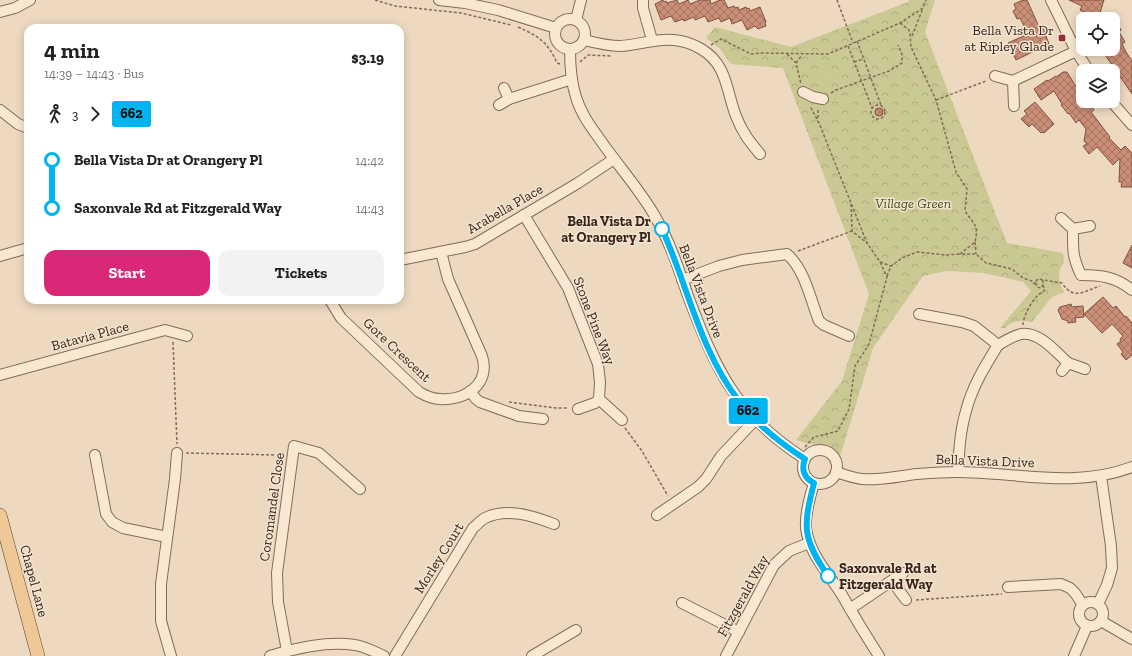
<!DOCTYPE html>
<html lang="en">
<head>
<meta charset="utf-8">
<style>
  :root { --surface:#fff; --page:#f2f2f2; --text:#222; --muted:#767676; --accent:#db2777 }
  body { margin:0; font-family:"Zilla Slab",serif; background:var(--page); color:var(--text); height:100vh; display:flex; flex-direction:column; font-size:15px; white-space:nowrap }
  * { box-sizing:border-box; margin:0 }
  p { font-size:13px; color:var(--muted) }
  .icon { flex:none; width:22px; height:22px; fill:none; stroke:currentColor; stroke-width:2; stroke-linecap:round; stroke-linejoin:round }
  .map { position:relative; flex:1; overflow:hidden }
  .details { position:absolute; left:24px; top:24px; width:380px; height:280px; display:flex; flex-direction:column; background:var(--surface); border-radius:12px; box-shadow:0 2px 10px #0003 }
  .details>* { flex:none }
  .badge { padding:0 8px; border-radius:3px; font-size:14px; line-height:26px }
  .fabs { position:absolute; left:1076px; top:12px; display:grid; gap:8px }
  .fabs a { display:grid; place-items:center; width:44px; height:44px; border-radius:8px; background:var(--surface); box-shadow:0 2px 10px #0003; font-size:20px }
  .map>.badge { position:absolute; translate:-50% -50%; box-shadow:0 0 0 2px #fff }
  .legs { display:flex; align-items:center; gap:6px; height:44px; padding:0 20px; font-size:13px }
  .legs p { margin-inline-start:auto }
  .summary { display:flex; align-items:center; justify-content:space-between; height:68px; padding:0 20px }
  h1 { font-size:22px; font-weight:700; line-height:30px }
  .button { display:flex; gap:8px; margin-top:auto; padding:8px 20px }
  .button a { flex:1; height:46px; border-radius:12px; background:var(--accent); color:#fff; font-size:16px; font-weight:700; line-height:46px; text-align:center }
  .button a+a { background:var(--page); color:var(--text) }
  ul { padding:0 20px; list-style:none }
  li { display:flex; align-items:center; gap:14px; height:48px; font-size:15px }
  li i { display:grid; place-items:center; width:6px; height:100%; margin:0 5px; background:currentColor }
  li i::after { content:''; width:10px; height:10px; margin:-5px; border:3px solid; border-radius:50%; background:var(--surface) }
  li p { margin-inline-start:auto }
  li:first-child i { background:linear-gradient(#0000 50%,currentColor 0) }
  li:last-child i { background:linear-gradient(currentColor 50%,#0000 0) }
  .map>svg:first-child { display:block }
  .park { fill:url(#park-crowns) }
  .garden { fill:#cac994 }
  .building { fill:url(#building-cross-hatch); stroke:#83513f }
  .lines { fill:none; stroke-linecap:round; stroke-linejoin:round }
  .minor-casing { stroke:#856a58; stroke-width:12 }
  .major-casing { stroke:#52392d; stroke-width:14 }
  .path { stroke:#856a58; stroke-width:1.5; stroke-dasharray:3 2; stroke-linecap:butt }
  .minor { stroke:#f8e8d2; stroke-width:10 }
  .major { stroke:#f0c897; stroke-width:13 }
  .line-1-casing { stroke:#fff; stroke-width:9 }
  .line-1 { stroke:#00b5ef; stroke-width:6 }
  .poi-dot { fill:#932a38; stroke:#f4e4cf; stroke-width:1.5 }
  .stop-1-dot { fill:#fff; stroke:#00b5ef; stroke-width:2 }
  .labels { text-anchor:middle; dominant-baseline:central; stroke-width:3; stroke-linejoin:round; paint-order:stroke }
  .poi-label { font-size:14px; fill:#35251c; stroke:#f4e4cf; text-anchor:end }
  .park-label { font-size:14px; font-style:italic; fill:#4b5123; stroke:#f4e4cf }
  .street-label { font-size:14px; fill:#35251c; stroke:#f4e4cf }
  .stop-label { font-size:14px; font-weight:bold; fill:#35251c; stroke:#f4e4cf; text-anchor:end }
</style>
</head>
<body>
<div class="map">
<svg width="1132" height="656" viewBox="0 0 1132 656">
  <defs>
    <pattern id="park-crowns" width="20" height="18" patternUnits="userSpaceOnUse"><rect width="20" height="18" fill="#cac994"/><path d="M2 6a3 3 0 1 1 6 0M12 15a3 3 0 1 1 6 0" fill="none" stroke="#aeac7f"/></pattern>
    <pattern id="building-cross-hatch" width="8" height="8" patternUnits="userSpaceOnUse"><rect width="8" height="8" fill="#ca8e76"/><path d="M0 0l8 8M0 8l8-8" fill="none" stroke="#a57460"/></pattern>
  </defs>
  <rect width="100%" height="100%" fill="#edd9c0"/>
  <path class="park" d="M909,0H935L925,32L1007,243L1063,253L1064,263L1060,269L1059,278L1061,286L1064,292L1052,297L1032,322C1020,320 1014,320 1005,328H1000L1031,291L1023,282L984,273L947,271L923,276L873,348L840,457C830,442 828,446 812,444C807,444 801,441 796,440L842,381L869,294L783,68L731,64L720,49L706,38L715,27L791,47L908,2Z"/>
  <polygon class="garden" points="820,70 834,73 832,83 818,80"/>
  <g class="building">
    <polygon points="663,0 664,2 666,1 667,3 677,0 679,4 688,0 690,4 700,0 710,0 711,4 720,0 724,0 728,8 734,6 735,8 738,7 739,10 746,7 747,9 749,8 750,11 760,7 766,22 765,23 766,26 758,29 755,26 747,30 742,20 732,24 730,18 721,22 719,18 708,22 705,16 695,20 694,17 684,21 683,19 675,22 671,16 661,20 655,4"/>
    <polygon points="1023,0 1027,0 1040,29 1043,28 1049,44 1016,60 1008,43 1028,34 1020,18 1017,19 1013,11 1016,9 1014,4"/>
    <polygon points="1069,0 1104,0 1098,19 1088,19 1083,17 1084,12 1080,10 1082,6"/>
    <polygon points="1113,17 1121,30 1119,32 1125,42 1122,44 1126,52 1132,61 1132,94 1101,49 1113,49"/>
    <polygon points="1063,72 1067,72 1083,98 1083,101 1087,101 1094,110 1091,112 1110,137 1109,138 1121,150 1125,146 1132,153 1132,187 1121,187 1122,182 1119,182 1120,158 1113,165 1097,147 1089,154 1083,146 1087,144 1084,141 1086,129 1079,120 1076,123 1069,113 1068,114 1061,105 1062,104 1054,91 1041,100 1034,89 1047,80 1048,81 1056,76 1056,77"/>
    <polygon points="1035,102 1054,124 1044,133 1042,132 1041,133 1032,124 1029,127 1021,119 1027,114 1024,111"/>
    <circle cx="879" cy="112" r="4"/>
    <polygon points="1132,245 1132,268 1123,263"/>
    <polygon points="1103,297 1113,308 1116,306 1125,317 1126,316 1132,323 1132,355 1126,360 1121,354 1123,352 1117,344 1121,341 1120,339 1123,336 1112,324 1102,333 1084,314"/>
    <polygon points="1071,304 1072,307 1083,306 1084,317 1075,318 1076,322 1068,323 1068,321 1062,319 1058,310 1060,307"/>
  </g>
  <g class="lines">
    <g class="minor-casing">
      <g id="minor">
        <polyline points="439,0 465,3 498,10 556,28"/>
        <polyline points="643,0 643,8 652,40"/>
        <polyline points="1051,0 1076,51 1089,71"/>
        <polyline points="0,12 15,8 30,0"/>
        <circle cx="570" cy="34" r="15"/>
        <polyline points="576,20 581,0"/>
        <path d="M584,40C596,43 608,46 620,46C639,45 656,38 674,40C693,42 712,52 721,70C728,84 730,101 736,116C742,132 749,141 760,154"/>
        <path d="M570,49C570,65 571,82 576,97C581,114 591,127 601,141C619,167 641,191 656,218C670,242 679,270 688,296C716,370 736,415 805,459"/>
        <polyline points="995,76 1013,81 1076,51"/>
        <polyline points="1013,81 1014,106"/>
        <polyline points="504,88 509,99"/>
        <polyline points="803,92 813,97 823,99"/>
        <polyline points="1111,101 1132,125"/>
        <polyline points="499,105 509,99 572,79"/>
        <polyline points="0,110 18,124 28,128"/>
        <polyline points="524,215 568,288 598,364 600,382 599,399 595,403 578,409"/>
        <polyline points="1061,218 1073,229"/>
        <path d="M1090,226L1073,229C1073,250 1072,256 1081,275C1101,275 1116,277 1132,290"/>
        <polyline points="0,256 28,248"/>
        <polyline points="400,260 465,247 475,244 578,183 614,159"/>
        <path d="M682,280L719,266L742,260L787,254C805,270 810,298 819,321L824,325L849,336"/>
        <path d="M330,300L341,318L419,392C426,396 432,399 440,399C465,401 491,384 482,356L448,279L441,252"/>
        <polyline points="919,314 962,322 974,326 998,345"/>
        <path d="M998,345C1005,341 1013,336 1021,334C1039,331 1056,352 1068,363L1062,371"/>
        <polyline points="1068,363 1085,369"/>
        <polyline points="0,375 165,330 187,336"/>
        <polyline points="470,391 476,399 480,402 519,416 543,419"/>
        <polyline points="599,399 622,420"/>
        <circle cx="820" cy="467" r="17"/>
        <polyline points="95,455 106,514 112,522 123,528 167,537"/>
        <path d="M836,472C845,475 853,478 862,479C880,481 899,476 917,474C930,473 944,472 957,472C1015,472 1075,489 1132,467"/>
        <path d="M958,472C959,452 960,431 966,411C972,387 985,366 998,345"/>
        <path d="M814,483C810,497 805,513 806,528C809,554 829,574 842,595C854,616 866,636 879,656"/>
        <polyline points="657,515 698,487 706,479 721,456 755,420"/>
        <polyline points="892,581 906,600"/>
        <polyline points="1008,587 1061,584 1070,588 1075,593 1083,605"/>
        <circle cx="1091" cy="614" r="12"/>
        <polyline points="682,603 739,632"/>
        <polyline points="1098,604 1107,585 1112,568 1111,546 1101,476"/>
        <polyline points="850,609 903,573"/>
        <polyline points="1101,621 1132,639"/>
        <polyline points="287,651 278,602 277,573 294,446 319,453 360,489"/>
        <polyline points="171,656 161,621 161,584 175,479 177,453"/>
        <path d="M270,656C297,648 326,641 355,645C364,646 375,652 384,656"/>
        <path d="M395,656L473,528C477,525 481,520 485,518C507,507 533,516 554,524"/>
        <polyline points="532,656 576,630"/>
        <polyline points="726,656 774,565 789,551 809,543"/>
        <polyline points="1074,656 1087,626"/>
      </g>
    </g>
    <g class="major-casing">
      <polyline id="major" points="0,515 38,656"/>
    </g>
    <g class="path">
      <polyline points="375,0 395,6 461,13 511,25"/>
      <polyline points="837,0 853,43"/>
      <path d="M900,23L909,30L910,34L911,47L936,100L956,172L967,189L965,211C974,225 979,224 975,242L960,254H976L986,263L1012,269L1023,278L1032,281L1035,284"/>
      <path d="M518,27C538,36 548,42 557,63L560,64"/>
      <polyline points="912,36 923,8"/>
      <polyline points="857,41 881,105"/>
      <polyline points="711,45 721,39 751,54 762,53 828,54 900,23 923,8 926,0"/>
      <polyline points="848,46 872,108"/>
      <polyline points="787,54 796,63 801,84"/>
      <polyline points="580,62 588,55 611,56"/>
      <polyline points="854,62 863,59"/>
      <polyline points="796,63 802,55"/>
      <polyline points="831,93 836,90 889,71 902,63 902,54 898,45"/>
      <polyline points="936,100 986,81"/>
      <circle cx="878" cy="112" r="7"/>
      <polyline points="818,118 818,108"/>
      <polyline points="851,204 852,231 867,243"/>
      <polyline points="975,242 976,254"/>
      <polyline points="798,251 852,231"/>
      <polyline points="880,262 891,266"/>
      <polyline points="887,276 891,266 902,258 917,252 946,255 960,254"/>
      <path d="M1042,280L1044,283L1041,288L1037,287L1035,282L1038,279L1062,283C1074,301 1084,291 1100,286"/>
      <path d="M1023,325C1023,316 1034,295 1043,292L1045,289L1043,286"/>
      <polyline points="173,342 177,444"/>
      <polyline points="509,402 556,408 568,408"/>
      <polyline points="625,428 642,451 668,496"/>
      <polyline points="805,447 814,437 838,431 849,409 855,366 869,344 887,277 880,262 867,243 819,123 810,106"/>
      <polyline points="186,453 278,455 284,452"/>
      <polyline points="916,600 1002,594"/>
    </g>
    <use href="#minor" class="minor"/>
    <use href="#major" class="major"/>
  </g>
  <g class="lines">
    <g class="line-1-casing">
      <path id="line-1" d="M662,229C688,286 700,351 739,401C757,425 780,443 805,459C801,469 804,478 814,483C803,526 802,538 828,576"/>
    </g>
    <use href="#line-1" class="line-1"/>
  </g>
  <rect class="poi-dot" x="1058" y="34" width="8" height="8" rx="2"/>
  <g class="stop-1-dot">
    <circle cx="662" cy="229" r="7"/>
    <circle cx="828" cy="576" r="7"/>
  </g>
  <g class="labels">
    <g class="poi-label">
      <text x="1054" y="30">Bella Vista Dr<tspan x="1054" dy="16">at Ripley Glade</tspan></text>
    </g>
    <g class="park-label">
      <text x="913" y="203">Village Green</text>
    </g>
    <g class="street-label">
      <text transform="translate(505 209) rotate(-30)">Arabella Place</text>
      <text transform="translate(701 291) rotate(69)">Bella Vista Drive</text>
      <text transform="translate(594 321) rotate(69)">Stone Pine Way</text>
      <text transform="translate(90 336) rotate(-15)">Batavia Place</text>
      <text transform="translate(397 350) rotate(43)">Gore Crescent</text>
      <text transform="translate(985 461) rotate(2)">Bella Vista Drive</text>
      <text transform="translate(272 507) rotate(-82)">Coromandel Close</text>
      <text transform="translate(439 558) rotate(-58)">Morley Court</text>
      <text transform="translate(34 581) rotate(75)">Chapel Lane</text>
      <text transform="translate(743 596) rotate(-61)">Fitzgerald Way</text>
    </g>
    <g class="stop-label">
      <text x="651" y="221">Bella Vista Dr<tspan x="651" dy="16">at Orangery Pl</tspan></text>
      <text x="839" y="568" text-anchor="start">Saxonvale Rd at<tspan x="839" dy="16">Fitzgerald Way</tspan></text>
    </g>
  </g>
</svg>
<div class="fabs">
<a><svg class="icon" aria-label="locate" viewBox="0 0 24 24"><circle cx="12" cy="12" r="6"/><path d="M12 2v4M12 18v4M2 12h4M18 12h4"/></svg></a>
<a><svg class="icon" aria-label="layers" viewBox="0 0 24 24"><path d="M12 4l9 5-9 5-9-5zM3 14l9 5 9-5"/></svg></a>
</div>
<b class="badge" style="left:748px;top:411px;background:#00b5ef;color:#111">662</b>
<section class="details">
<div class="summary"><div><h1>4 min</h1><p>14:39 – 14:43 · Bus</p></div><b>$3.19</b></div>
<div class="legs"><svg class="icon" aria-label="walk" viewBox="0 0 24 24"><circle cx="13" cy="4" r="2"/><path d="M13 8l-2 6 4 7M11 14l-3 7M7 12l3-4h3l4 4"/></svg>3<svg class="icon" aria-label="forward" viewBox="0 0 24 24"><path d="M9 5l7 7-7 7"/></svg><b class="badge" style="background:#00b5ef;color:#111">662</b></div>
<ul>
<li><i style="color:#00b5ef"></i><b>Bella Vista Dr at Orangery Pl</b><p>14:42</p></li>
<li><i style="color:#00b5ef"></i><b>Saxonvale Rd at Fitzgerald Way</b><p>14:43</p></li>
</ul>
<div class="button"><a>Start</a><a>Tickets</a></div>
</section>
</div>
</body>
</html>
